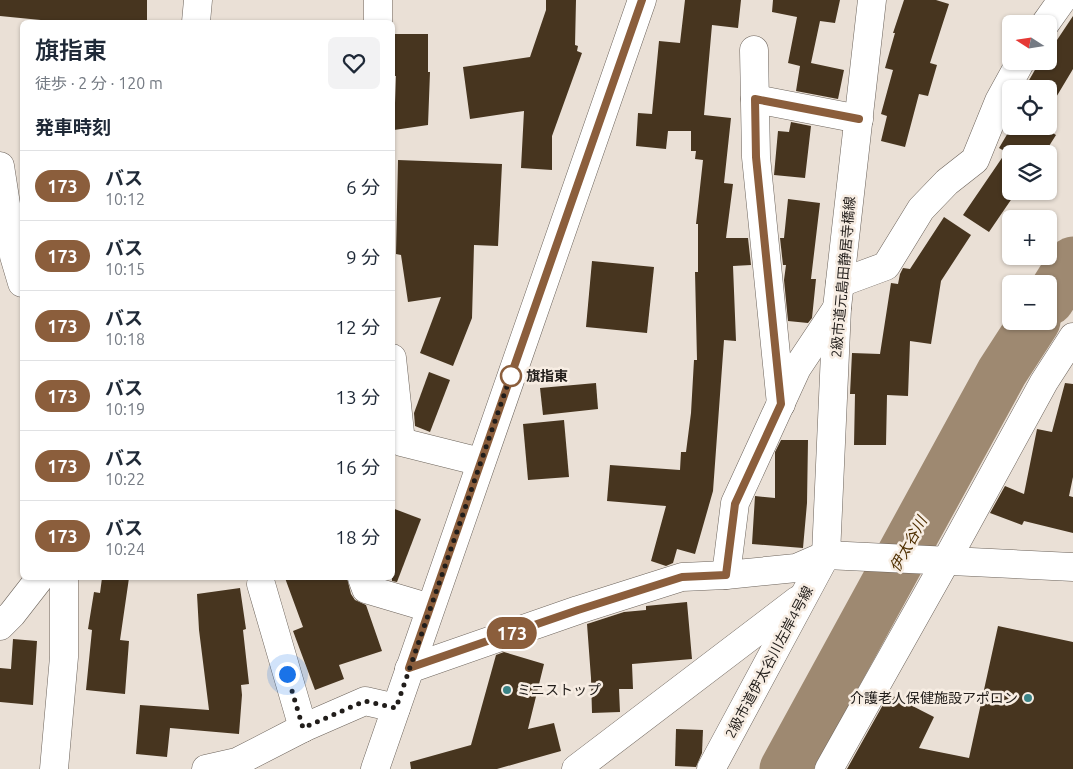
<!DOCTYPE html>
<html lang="ja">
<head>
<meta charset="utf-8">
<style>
  :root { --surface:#fff; --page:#f2f2f3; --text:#1f2937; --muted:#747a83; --line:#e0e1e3 }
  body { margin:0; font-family:Ubuntu,"Noto Sans JP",sans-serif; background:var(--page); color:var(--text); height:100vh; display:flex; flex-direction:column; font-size:19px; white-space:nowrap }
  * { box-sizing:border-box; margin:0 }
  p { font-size:16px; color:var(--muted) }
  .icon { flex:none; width:28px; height:28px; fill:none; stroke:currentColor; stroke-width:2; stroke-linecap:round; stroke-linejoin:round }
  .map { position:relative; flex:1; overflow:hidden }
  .panel { position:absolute; left:20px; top:20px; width:375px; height:560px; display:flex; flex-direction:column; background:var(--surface); border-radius:8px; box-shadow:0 1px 4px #0004 }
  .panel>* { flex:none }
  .badge { padding:0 10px; border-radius:16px; font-size:18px; line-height:32px }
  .needle { width:32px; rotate:282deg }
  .buttons { position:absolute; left:1002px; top:15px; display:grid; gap:10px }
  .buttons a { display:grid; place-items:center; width:55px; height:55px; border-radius:8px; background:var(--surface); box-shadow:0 1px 4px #0004; font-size:25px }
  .you { position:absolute; width:25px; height:25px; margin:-12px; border:4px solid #fff; border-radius:50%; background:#1a73e8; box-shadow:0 0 0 8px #1a73e833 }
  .map>.badge { position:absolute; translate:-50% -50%; box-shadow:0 0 0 2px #fff }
  h2 { padding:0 15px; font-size:19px; line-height:45px }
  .round { display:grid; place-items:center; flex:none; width:52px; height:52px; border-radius:8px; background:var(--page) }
  .headline { display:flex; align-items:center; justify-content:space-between; height:85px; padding:0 15px }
  h1 { font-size:24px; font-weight:600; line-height:38px }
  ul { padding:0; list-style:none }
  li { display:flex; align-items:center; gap:15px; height:70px; padding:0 15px; border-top:1px solid var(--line) }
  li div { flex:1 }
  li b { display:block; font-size:19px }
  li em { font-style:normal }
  li .badge { min-width:55px; font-weight:700; text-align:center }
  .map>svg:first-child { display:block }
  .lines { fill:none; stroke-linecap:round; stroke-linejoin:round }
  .river { stroke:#9e8971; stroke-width:51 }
  .building { fill:#47351f }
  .minor-casing { stroke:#6c635b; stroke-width:29 }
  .minor { stroke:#fff; stroke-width:28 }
  .line-casing { stroke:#fff; stroke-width:11 }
  .line { stroke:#8b5e3c; stroke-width:8 }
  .walk { stroke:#211d1a; stroke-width:5; stroke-dasharray:0 9 }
  .stop-dot { fill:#fff; stroke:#8b5e3c; stroke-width:2.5 }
  .poi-dot { fill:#3a8386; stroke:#f7ede3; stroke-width:2 }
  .labels { text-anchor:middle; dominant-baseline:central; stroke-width:5; stroke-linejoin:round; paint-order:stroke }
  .street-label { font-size:14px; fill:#211d1a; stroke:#f7ede3 }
  .stop-label { font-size:14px; font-weight:bold; fill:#211d1a; stroke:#f7ede3; text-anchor:start }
  .poi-label { font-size:14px; fill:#211d1a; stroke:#f7ede3; text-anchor:start }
  .water-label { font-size:15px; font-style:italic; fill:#4f2f00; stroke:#f7ede3 }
</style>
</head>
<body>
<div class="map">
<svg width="1073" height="769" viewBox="0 0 1073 769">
  <rect width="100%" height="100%" fill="#eae0d6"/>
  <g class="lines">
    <g class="river">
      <polyline points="1049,300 1073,262"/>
      <polyline points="785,769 1002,372 1035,321"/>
    </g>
  </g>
  <g class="building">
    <polygon points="0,0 147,0 147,22 61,22 0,16"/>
    <polygon points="546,0 576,0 575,45 578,46 577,51 582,53 552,136 552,170 521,168 524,111 470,119 463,67 530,57 546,10"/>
    <polygon points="685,0 741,0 738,28 712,25 704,115 731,118 724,183 733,184 726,238 748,238 751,265 733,266 736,341 724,340 713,491 695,554 677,549 673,563 666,566 651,561 666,506 607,501 610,465 680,470 681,452 686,452 691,413 694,360 697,360 695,272 698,272 698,224 696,224 703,160 695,159 696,151 691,151 691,131 668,131 666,149 636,146 638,113 652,114 659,41 680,43"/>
    <polygon points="773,0 840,0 835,23 820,21 811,63 844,70 838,99 796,91 800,66 788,63 797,17 772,12"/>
    <polygon points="904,0 936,0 949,4 930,63 937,65 928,96 919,94 905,147 881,141 887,116 881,114 893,70 885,68 895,33 893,33"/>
    <polygon points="1073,16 1073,69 1049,109 1049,89 1024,89 1040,61 1049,61 1049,47 1050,44 1053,46"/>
    <polygon points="393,34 428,34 428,72 430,72 428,125 394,130 396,76 393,76"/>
    <polygon points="791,122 811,126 805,178 774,175 778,131 789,132"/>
    <polygon points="1012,126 1041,126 1056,135 1044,154 1011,154 1011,191 1017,191 989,232 963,215 1006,152 999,148"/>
    <polygon points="398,160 502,164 498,246 474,245 472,318 453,366 420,353 441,297 408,302 401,255 396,254"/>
    <polygon points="788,199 820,203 811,279 816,279 812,318 808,323 788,321 784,280 786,265 783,265 780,238 784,238"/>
    <polygon points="944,217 971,235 941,281 931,344 910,341 908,396 887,395 886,445 854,445 855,394 850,394 852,353 880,354 891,283 898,284 900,274 903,268 910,269"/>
    <polygon points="592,261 654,267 647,333 586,327"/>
    <polygon points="429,372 450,380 430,432 415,426 414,413"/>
    <polygon points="596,383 598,409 543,415 540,388"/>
    <polygon points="1065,383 1073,384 1073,477 1069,496 1073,497 1073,533 1024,521 1022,525 990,513 1005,486 1024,494 1037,429 1052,432"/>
    <polygon points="564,420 569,477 528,480 523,424"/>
    <polygon points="781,440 808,440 807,503 803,548 752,544 755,496 775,498 775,452"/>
    <polygon points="392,508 421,519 397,582 392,581"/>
    <polygon points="102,578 129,578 120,640 129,641 125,694 86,690 92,630 88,629 94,592 100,593"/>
    <polygon points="285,578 347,578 351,594 355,600 366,605 382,651 339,665 344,679 315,690 293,631 303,627"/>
    <polygon points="240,588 246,629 243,630 249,684 241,685 242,695 239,734 170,728 167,757 136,754 140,705 209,710 199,630 197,594"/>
    <polygon points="687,602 692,659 632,664 633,689 619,689 620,712 592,713 591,678 587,624 624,612 646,610 646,606"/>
    <polygon points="998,626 1073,642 1073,769 847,769 889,694 934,717 919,748 969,758"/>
    <polygon points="13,639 37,641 33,705 0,702 0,668 11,669"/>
    <polygon points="504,652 544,664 528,729 554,723 561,751 497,769 411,769 410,762 471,745 496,655"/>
    <polygon points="676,729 703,730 702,753 696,767 675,766"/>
  </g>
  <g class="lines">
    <g class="minor-casing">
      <g id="minor">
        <polyline points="378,0 378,22"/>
        <polyline points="196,22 198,0"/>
        <polyline points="1045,24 1062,0"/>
        <polyline points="754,50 756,157 781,404"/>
        <polyline points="755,99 859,119"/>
        <polyline points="0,166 14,256 22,283"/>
        <polyline points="840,283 886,266 921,209 947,182 975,160 999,101 1021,61"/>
        <polyline points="392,358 401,442 481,462"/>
        <polyline points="726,575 735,503 797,368 837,308"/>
        <polyline points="362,578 366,589 430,608"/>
        <polyline points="261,584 303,728"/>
        <polyline points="0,626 12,614 40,578"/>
        <polyline points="409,669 578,610 682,577 726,575 796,568 826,555 1073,567"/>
        <polyline points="54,769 64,657 64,578"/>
        <polyline points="206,769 237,762 303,728 365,701 396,708"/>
        <polyline points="375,769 642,0"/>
        <polyline points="576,769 798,600"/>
        <polyline points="711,769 826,555 837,308 872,0"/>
        <polyline points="829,769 946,561 1044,382 1073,337"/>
      </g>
    </g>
    <use href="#minor" class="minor"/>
  </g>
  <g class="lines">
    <g class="line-casing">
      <polyline id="line" points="642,0 409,668 578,610 682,577 726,575 735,504 781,404 756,157 755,99 859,119"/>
    </g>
    <use href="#line" class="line"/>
    <polyline class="walk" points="287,674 303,728 365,701 396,708 513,369 511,376"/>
  </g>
  <circle class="stop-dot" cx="511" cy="376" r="10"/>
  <g class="poi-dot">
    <circle cx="507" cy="690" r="5"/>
    <circle cx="1028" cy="698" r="5"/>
  </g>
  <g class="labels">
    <g class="street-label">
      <text transform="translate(843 277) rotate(-85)">2級市道元島田静居寺橋線</text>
      <text transform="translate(769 662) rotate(-62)">2級市道伊太谷川左岸4号線</text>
    </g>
    <g class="stop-label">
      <text x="526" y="376">旗指東</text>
    </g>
    <g class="poi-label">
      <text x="517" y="690">ミニストップ</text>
      <text x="1018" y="698" text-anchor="end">介護老人保健施設アポロン</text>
    </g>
    <g class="water-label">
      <text transform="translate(908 544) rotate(-61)">伊太谷川</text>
    </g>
  </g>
</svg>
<div class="buttons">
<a><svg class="needle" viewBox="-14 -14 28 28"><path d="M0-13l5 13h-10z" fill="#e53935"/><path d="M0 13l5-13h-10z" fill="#747a83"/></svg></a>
<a><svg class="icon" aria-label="locate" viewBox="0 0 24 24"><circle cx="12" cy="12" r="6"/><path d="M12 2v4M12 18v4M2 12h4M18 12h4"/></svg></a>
<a><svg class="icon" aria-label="layers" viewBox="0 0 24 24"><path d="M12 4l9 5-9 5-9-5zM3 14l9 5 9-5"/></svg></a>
<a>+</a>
<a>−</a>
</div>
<div class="you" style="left:287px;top:674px"></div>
<b class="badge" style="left:512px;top:633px;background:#8b5e3c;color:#fff">173</b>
<section class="panel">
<div class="headline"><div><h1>旗指東</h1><p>徒歩 · 2 分 · 120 m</p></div><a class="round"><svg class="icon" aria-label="heart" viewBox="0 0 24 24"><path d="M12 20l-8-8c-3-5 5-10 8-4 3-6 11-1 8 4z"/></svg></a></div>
<h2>発車時刻</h2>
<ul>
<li><span class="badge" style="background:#8b5e3c;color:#fff">173</span><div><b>バス</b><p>10:12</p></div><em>6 分</em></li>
<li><span class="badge" style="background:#8b5e3c;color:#fff">173</span><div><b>バス</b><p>10:15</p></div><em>9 分</em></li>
<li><span class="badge" style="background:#8b5e3c;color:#fff">173</span><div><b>バス</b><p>10:18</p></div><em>12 分</em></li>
<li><span class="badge" style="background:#8b5e3c;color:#fff">173</span><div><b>バス</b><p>10:19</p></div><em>13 分</em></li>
<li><span class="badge" style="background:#8b5e3c;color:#fff">173</span><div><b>バス</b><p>10:22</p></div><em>16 分</em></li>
<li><span class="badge" style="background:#8b5e3c;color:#fff">173</span><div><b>バス</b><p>10:24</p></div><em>18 分</em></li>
</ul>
</section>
</div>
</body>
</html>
